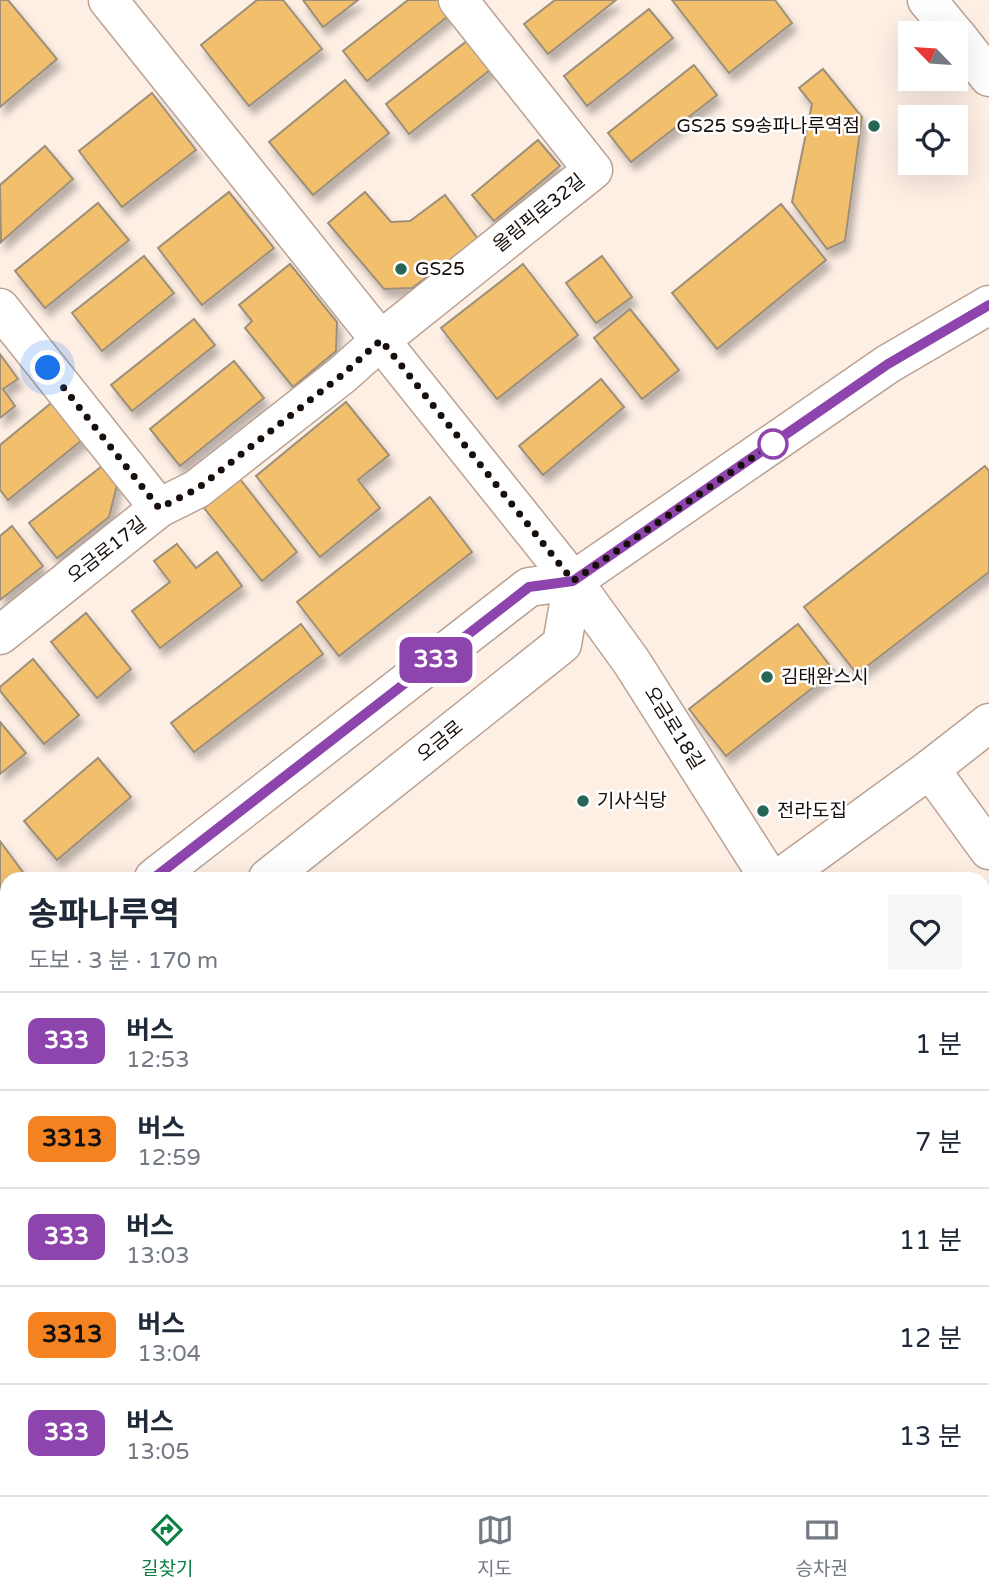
<!DOCTYPE html>
<html lang="ko">
<head>
<meta charset="utf-8">
<style>
  :root { --surface:#fff; --page:#f6f6f7; --text:#1f2937; --muted:#747a83; --line:#e0e1e3; --accent:#0b8043 }
  body { margin:0; font-family:"Varela Round","Noto Sans KR",sans-serif; background:var(--page); color:var(--text); height:100vh; display:flex; flex-direction:column; font-size:26px; white-space:nowrap }
  * { box-sizing:border-box; margin:0 }
  p { font-size:23px; color:var(--muted) }
  .icon { flex:none; width:38px; height:38px; fill:none; stroke:currentColor; stroke-width:2; stroke-linecap:round; stroke-linejoin:round }
  .map { position:relative; flex:1; overflow:hidden }
  .sheet { position:absolute; left:0px; top:872px; width:990px; height:625px; display:flex; flex-direction:column; background:var(--surface); border-radius:21px 21px 0 0; box-shadow:0 7px 28px #0002 }
  .sheet>* { flex:none }
  .badge { padding:0 14px; border-radius:10px; font-size:24px; line-height:46px }
  .needle { width:46px; rotate:295deg }
  .controls { position:absolute; left:898px; top:21px; display:grid; gap:14px }
  .controls a { display:grid; place-items:center; width:70px; height:70px; border-radius:0px; background:var(--surface); box-shadow:0 7px 28px #0002; font-size:35px }
  .you { position:absolute; width:35px; height:35px; margin:-18px; border:5px solid #fff; border-radius:50%; background:#1a73e8; box-shadow:0 0 0 10px #1a73e833 }
  .map>.badge { position:absolute; translate:-50% -50%; box-shadow:0 0 0 4px #fff }
  .round { display:grid; place-items:center; flex:none; width:74px; height:74px; border-radius:0px; background:var(--page) }
  .overview { display:flex; align-items:center; justify-content:space-between; height:119px; padding:0 28px }
  h1 { font-size:33px; font-weight:700; line-height:52px }
  ul { padding:0; list-style:none }
  li { display:flex; align-items:center; gap:21px; height:98px; padding:0 28px; border-top:2px solid var(--line) }
  li div { flex:1 }
  li b { display:block; font-size:26px }
  li em { font-style:normal }
  li .badge { min-width:77px; font-weight:700; text-align:center }
  .menu { display:flex; justify-content:space-around; align-items:center; height:98px; border-top:2px solid var(--line); background:var(--surface); font-size:19px; color:var(--muted) }
  .menu a { display:grid; justify-items:center; gap:4px }
  .menu .current { color:var(--accent) }
  .map>svg:first-child { display:block }
  .building { fill:#f2c06d; stroke:#9d8f79; stroke-width:2; filter:url(#shadow) }
  .lines { fill:none; stroke-linecap:round; stroke-linejoin:round }
  .street-casing { stroke:#baa293; stroke-width:41 }
  .secondary-casing { stroke:#baa293; stroke-width:41 }
  .street { stroke:#fff; stroke-width:38 }
  .secondary { stroke:#fff; stroke-width:38 }
  .line-casing { stroke:#fff; stroke-width:16 }
  .line { stroke:#8e44ad; stroke-width:10 }
  .walk { stroke:#180f0a; stroke-width:7; stroke-dasharray:0 12.6 }
  .poi-dot { fill:#256655; stroke:#fff; stroke-width:2.5 }
  .stop-dot { fill:#fff; stroke:#8e44ad; stroke-width:3.5 }
  .labels { text-anchor:middle; dominant-baseline:central; stroke-width:5; stroke-linejoin:round; paint-order:stroke }
  .poi-label { font-size:19px; fill:#180f0a; stroke:#fff; text-anchor:start }
  .street-label { font-size:19px; fill:#180f0a; stroke:#fff }
</style>
</head>
<body>
<div class="map">
<svg width="989" height="1495" viewBox="0 0 989 1495">
  <defs>
    <filter id="shadow"><feDropShadow dx="4.5" dy="8" stdDeviation="3.5" flood-color="#0004"/></filter>
  </defs>
  <rect width="100%" height="100%" fill="#feefe5"/>
  <g class="building">
    <polygon points="0,0 8,0 57,59 0,107"/>
    <polygon points="257,0 283,0 322,49 249,106 201,45"/>
    <polygon points="303,0 358,0 323,27"/>
    <polygon points="408,0 442,0 452,13 367,81 343,51"/>
    <polygon points="555,0 616,0 548,54 524,24"/>
    <polygon points="672,0 775,0 792,23 729,73"/>
    <polygon points="649,9 673,38 587,106 564,76"/>
    <polygon points="472,37 495,66 409,134 386,104"/>
    <polygon points="694,65 717,95 631,162 608,133"/>
    <polygon points="823,69 862,117 845,241 827,249 792,202 812,104 799,88"/>
    <polygon points="345,80 389,133 313,195 269,142"/>
    <polygon points="152,93 196,150 122,207 79,151"/>
    <polygon points="538,140 560,166 494,221 472,195"/>
    <polygon points="45,146 73,179 1,242 0,185"/>
    <polygon points="229,192 274,248 202,305 158,248"/>
    <polygon points="365,192 391,222 410,221 445,195 478,239 412,288 384,289 328,223"/>
    <polygon points="98,203 129,240 45,308 15,271"/>
    <polygon points="781,204 826,260 717,349 672,293"/>
    <polygon points="144,256 174,293 102,351 72,313"/>
    <polygon points="602,256 632,297 596,323 566,283"/>
    <polygon points="290,264 337,322 336,351 293,387 245,328 252,321 239,305"/>
    <polygon points="523,264 578,335 497,399 441,328"/>
    <polygon points="630,309 679,370 642,399 594,338"/>
    <polygon points="194,319 215,345 132,411 111,385"/>
    <polygon points="0,354 18,379 3,389 15,406 0,418"/>
    <polygon points="234,361 264,398 180,466 150,429"/>
    <polygon points="601,379 624,407 543,475 519,446"/>
    <polygon points="61,395 92,432 8,500 0,490 0,445"/>
    <polygon points="346,402 389,455 358,480 380,508 320,557 256,476"/>
    <polygon points="111,459 119,477 109,517 57,558 29,523"/>
    <polygon points="985,466 989,471 989,572 857,674 804,607"/>
    <polygon points="240,479 297,552 262,581 204,508"/>
    <polygon points="430,497 472,552 339,656 297,602"/>
    <polygon points="12,526 43,566 0,600 0,536"/>
    <polygon points="177,544 196,568 217,552 242,586 160,648 132,611 170,582 154,561"/>
    <polygon points="86,613 131,669 97,698 51,642"/>
    <polygon points="301,624 323,654 194,752 171,723"/>
    <polygon points="798,624 834,671 726,756 689,709"/>
    <polygon points="33,659 79,715 44,744 0,691 0,687"/>
    <polygon points="0,722 26,753 0,774"/>
    <polygon points="98,758 131,797 57,860 24,821"/>
    <polygon points="0,841 25,875 20,878 7,878 7,889 0,894"/>
    <polygon points="984,1405 989,1413 989,1485 984,1485"/>
    <polygon points="830,1489 849,1489 841,1495 834,1495"/>
  </g>
  <g class="lines">
    <g class="street-casing">
      <g id="street">
        <polyline points="108,0 573,581 631,661 769,878"/>
        <polyline points="0,308 159,508"/>
        <polyline points="0,635 159,508 197,489 342,375 381,340 593,170 458,0"/>
        <polyline points="930,769 989,850"/>
        <polyline points="780,878 930,769 989,723"/>
        <polyline points="984,1187 989,1195"/>
        <polyline points="0,1471 7,1466"/>
        <polyline points="177,1489 181,1495"/>
        <polyline points="422,1489 426,1495"/>
        <polyline points="672,1489 676,1495"/>
        <polyline points="927,1489 931,1495"/>
      </g>
    </g>
    <g class="secondary-casing">
      <g id="secondary">
        <polyline points="927,0 954,33"/>
        <polyline points="956,35 989,77"/>
        <polyline points="154,878 529,587 573,581 888,364 989,305"/>
        <polyline points="268,878 562,644 573,581"/>
        <polyline points="0,998 7,993"/>
        <polyline points="0,1093 7,1088"/>
      </g>
    </g>
    <use href="#street" class="street"/>
    <use href="#secondary" class="secondary"/>
  </g>
  <g class="lines">
    <g class="line-casing">
      <polyline id="line" points="154,878 529,587 573,581 888,364 989,305"/>
    </g>
    <use href="#line" class="line"/>
    <polyline class="walk" points="48,368 159,508 197,489 342,375 381,340 573,581 775,442 773,444"/>
  </g>
  <g class="poi-dot">
    <circle cx="874" cy="126" r="7"/>
    <circle cx="401" cy="269" r="7"/>
    <circle cx="767" cy="677" r="7"/>
    <circle cx="583" cy="801" r="7"/>
    <circle cx="763" cy="811" r="7"/>
  </g>
  <circle class="stop-dot" cx="773" cy="444" r="14"/>
  <g class="labels">
    <g class="poi-label">
      <text x="860" y="126" text-anchor="end">GS25 S9송파나루역점</text>
      <text x="415" y="269">GS25</text>
      <text x="781" y="677">김태완스시</text>
      <text x="597" y="801">기사식당</text>
      <text x="777" y="811">전라도집</text>
    </g>
    <g class="street-label">
      <text transform="translate(539 213) rotate(-39)">올림픽로32길</text>
      <text transform="translate(107 550) rotate(-38)">오금로17길</text>
      <text transform="translate(674 728) rotate(58)">오금로18길</text>
      <text transform="translate(440 741) rotate(-39)">오금로</text>
    </g>
  </g>
</svg>
<div class="controls">
<a><svg class="needle" viewBox="-14 -14 28 28"><path d="M0-13l5 13h-10z" fill="#e53935"/><path d="M0 13l5-13h-10z" fill="#747a83"/></svg></a>
<a><svg class="icon" aria-label="locate" viewBox="0 0 24 24"><circle cx="12" cy="12" r="6"/><path d="M12 2v4M12 18v4M2 12h4M18 12h4"/></svg></a>
</div>
<div class="you" style="left:48px;top:368px"></div>
<b class="badge" style="left:436px;top:660px;background:#8e44ad;color:#fff">333</b>
<section class="sheet">
<div class="overview"><div><h1>송파나루역</h1><p>도보 · 3 분 · 170 m</p></div><a class="round"><svg class="icon" aria-label="heart" viewBox="0 0 24 24"><path d="M12 20l-8-8c-3-5 5-10 8-4 3-6 11-1 8 4z"/></svg></a></div>
<ul>
<li><span class="badge" style="background:#8e44ad;color:#fff">333</span><div><b>버스</b><p>12:53</p></div><em>1 분</em></li>
<li><span class="badge" style="background:#f58220;color:#111">3313</span><div><b>버스</b><p>12:59</p></div><em>7 분</em></li>
<li><span class="badge" style="background:#8e44ad;color:#fff">333</span><div><b>버스</b><p>13:03</p></div><em>11 분</em></li>
<li><span class="badge" style="background:#f58220;color:#111">3313</span><div><b>버스</b><p>13:04</p></div><em>12 분</em></li>
<li><span class="badge" style="background:#8e44ad;color:#fff">333</span><div><b>버스</b><p>13:05</p></div><em>13 분</em></li>
</ul>
</section>
</div>
<nav class="menu">
<a class="current"><svg class="icon" aria-label="directions" viewBox="0 0 24 24"><path d="M12 3l9 9-9 9-9-9zM9 14v-3h6M13 9l2 2-2 2"/></svg>길찾기</a>
<a><svg class="icon" aria-label="map" viewBox="0 0 24 24"><path d="M3 6l6-2 6 2 6-2v14l-6 2-6-2-6 2zM9 4v14M15 6v14"/></svg>지도</a>
<a><svg class="icon" aria-label="tickets" viewBox="0 0 24 24"><path d="M3 7h18v10H3zM15 7v10"/></svg>승차권</a>
</nav>
</body>
</html>
